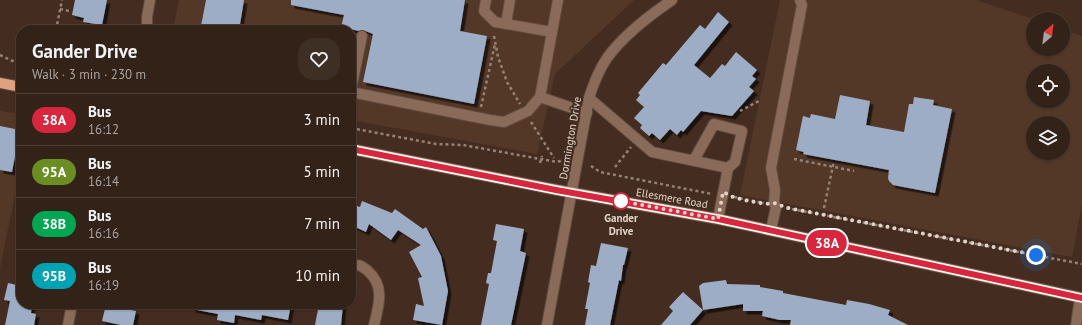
<!DOCTYPE html>
<html lang="en">
<head>
<meta charset="utf-8">
<style>
  :root { --surface:#332218; --page:#3e2f25; --text:#f1f3f6; --muted:#a9a4a2; --line:#4e3f37 }
  body { margin:0; font-family:"PT Sans",sans-serif; background:var(--page); color:var(--text); height:100vh; display:flex; flex-direction:column; font-size:15px; white-space:nowrap }
  * { box-sizing:border-box; margin:0 }
  p { font-size:13px; color:var(--muted) }
  .icon { flex:none; width:22px; height:22px; fill:none; stroke:currentColor; stroke-width:2; stroke-linecap:round; stroke-linejoin:round }
  .map { position:relative; flex:1; overflow:hidden }
  .panel { position:absolute; left:16px; top:25px; width:340px; height:284px; display:flex; flex-direction:column; background:var(--surface); border-radius:16px; box-shadow:0 1px 3px #0004,0 0 0 1px var(--line) }
  .panel>* { flex:none }
  .badge { padding:0 8px; border-radius:13px; font-size:14px; line-height:26px }
  .needle { width:26px; rotate:28deg }
  .controls { position:absolute; left:1026px; top:12px; display:grid; gap:8px }
  .controls a { display:grid; place-items:center; width:44px; height:44px; border-radius:50%; background:var(--surface); box-shadow:0 1px 3px #0004,0 0 0 1px var(--line); font-size:20px }
  .you { position:absolute; width:20px; height:20px; margin:-10px; border:3px solid #fff; border-radius:50%; background:#1a73e8; box-shadow:0 0 0 6px #1a73e833 }
  .map>.badge { position:absolute; translate:-50% -50%; box-shadow:0 0 0 2px #fff }
  .round { display:grid; place-items:center; flex:none; width:42px; height:42px; border-radius:16px; background:var(--page) }
  .head { display:flex; align-items:center; justify-content:space-between; height:68px; padding:0 16px }
  h1 { font-size:19px; font-weight:700; line-height:30px }
  ul { padding:0; list-style:none }
  li { display:flex; align-items:center; gap:12px; height:52px; padding:0 16px; border-top:1px solid var(--line) }
  li div { flex:1 }
  li b { display:block; font-size:15px }
  li em { font-style:normal }
  li .badge { min-width:44px; font-weight:700; text-align:center }
  .map>svg:first-child { display:block }
  .built { fill:#533727; fill-rule:evenodd }
  .building { fill:#9dadc6; filter:url(#shadow) }
  .lines { fill:none; stroke-linecap:round; stroke-linejoin:round }
  .minor-casing { stroke:#604b3f; stroke-width:12 }
  .major-casing { stroke:#604b3f; stroke-width:12 }
  .path { stroke:#958277; stroke-width:2.5; stroke-dasharray:3 3; stroke-linecap:butt }
  .minor { stroke:#8a6b5a; stroke-width:10 }
  .major { stroke:#e0a27e; stroke-width:10 }
  .line-casing { stroke:#fff; stroke-width:9 }
  .line { stroke:#d7263d; stroke-width:6 }
  .walk { stroke:#e2d3ca; stroke-width:4; stroke-dasharray:0 7.2 }
  .stop-dot { fill:#fff; stroke:#d7263d; stroke-width:2 }
  .labels { text-anchor:middle; dominant-baseline:central; stroke-width:4; stroke-linejoin:round; paint-order:stroke }
  .street-label { font-size:11px; fill:#e2d3ca; stroke:#442d20 }
  .stop-label { font-size:11px; font-weight:bold; fill:#e2d3ca; stroke:#442d20 }
</style>
</head>
<body>
<div class="map">
<svg width="1082" height="325" viewBox="0 0 1082 325">
  <defs>
    <filter id="shadow"><feDropShadow dx="3.5" dy="3.5" stdDeviation="0" flood-color="#0009"/></filter>
  </defs>
  <rect width="100%" height="100%" fill="#442d20"/>
  <g class="built">
    <polygon points="179,0 634,0 555,74 537,154 351,120 351,30 173,30"/>
    <path d="M780,0H976L1033,19V49H1063V30L1082,36V204L1072,257L740,195ZM1033,71H1063V101H1033ZM1033,123H1063V153H1033Z"/>
    <polygon points="0,111 21,114 21,165 0,268"/>
  </g>
  <g class="building">
    <polygon points="75,0 107,0 102,25 83,22 84,18 72,15"/>
    <polygon points="206,0 244,0 239,30 224,30 201,26"/>
    <polygon points="291,0 465,0 460,31 487,36 474,104 363,82 373,34 363,30 359,31 341,27 344,15 291,5"/>
    <polygon points="718,12 729,22 694,65 710,78 722,64 725,66 736,52 757,70 752,76 756,79 749,87 754,91 732,116 701,111 683,132 681,130 677,135 670,129 660,140 652,133 649,136 640,128 642,125 634,118 644,107 636,100 640,95 638,93 663,63 666,65 700,25 705,29"/>
    <polygon points="840,95 870,101 866,125 904,132 909,104 913,104 914,97 934,100 933,105 952,109 935,193 893,185 889,181 888,178 889,170 803,154 804,152 796,150 803,116 810,118 811,114 835,119"/>
    <polygon points="0,126 20,130 12,172 0,170"/>
    <polygon points="362,201 392,213 395,209 423,229 426,227 441,256 448,291 442,325 413,320 416,304 424,306 418,278 422,277 409,252 421,245 398,230 391,240 369,224 366,232 351,225 351,204 360,207"/>
    <polygon points="496,224 524,229 520,251 526,253 511,325 481,325 489,284 486,283 488,273 491,273 497,241 493,240"/>
    <polygon points="601,243 628,248 624,265 623,265 621,281 619,280 610,325 585,325 588,309 585,309 590,283 588,282 591,265 596,266"/>
    <polygon points="726,280 727,284 760,285 760,287 783,291 783,293 846,305 847,300 869,304 890,310 888,315 908,325 790,325 791,320 780,320 762,316 763,311 743,311 743,304 703,310 690,325 661,325 673,311 669,307 683,292 703,310 699,286 703,283"/>
    <polygon points="8,283 21,286 21,304 32,304 31,313 36,314 34,325 5,325 10,301 4,300"/>
    <polygon points="193,304 291,304 288,320 262,315 261,320 235,315 234,323 217,320 218,314 192,309"/>
    <polygon points="319,304 343,304 341,325 315,325"/>
    <polygon points="106,305 136,311 133,325 121,325 102,321"/>
  </g>
  <g class="lines">
    <g class="minor-casing">
      <g id="minor">
        <polyline points="486,0 484,11 495,22 552,32"/>
        <polyline points="506,24 510,0"/>
        <polyline points="147,30 147,17 150,0"/>
        <polyline points="351,90 362,36"/>
        <polyline points="351,92 490,120 504,122 528,111 540,97 587,113"/>
        <polyline points="540,97 558,0"/>
        <polyline points="589,98 652,152 728,168 718,219"/>
        <polyline points="694,160 714,124 742,131 735,162 728,168"/>
        <polyline points="771,230 776,207 774,203 775,190 771,168 802,5 800,0"/>
        <path d="M351,265C360,265 361,265 368,271C385,286 379,305 374,325"/>
        <polyline points="68,325 72,304"/>
        <path d="M547,325L589,98C593,85 599,70 607,58C622,37 650,15 672,0"/>
        <polyline points="1076,325 1080,298"/>
      </g>
    </g>
    <g class="major-casing">
      <g id="major">
        <polyline points="0,83 21,87"/>
        <polyline points="351,149 557,190 718,219 1082,298"/>
      </g>
    </g>
    <g class="path">
      <polyline points="60,9 69,11"/>
      <polyline points="56,30 62,0"/>
      <polyline points="494,36 498,57 507,82 520,104"/>
      <polyline points="0,55 15,62 21,64"/>
      <polyline points="481,107 495,44"/>
      <polyline points="740,111 759,101"/>
      <polyline points="531,122 554,158"/>
      <polyline points="351,128 436,144 463,145 557,162 563,160"/>
      <polyline points="794,159 854,171"/>
      <polyline points="540,163 542,156"/>
      <polyline points="591,166 600,172 712,194"/>
      <polyline points="615,167 631,147"/>
      <polyline points="734,197 764,203"/>
      <polyline points="786,208 1082,264"/>
      <polyline points="824,208 834,161"/>
    </g>
    <use href="#minor" class="minor"/>
    <use href="#major" class="major"/>
  </g>
  <g class="lines">
    <g class="line-casing">
      <polyline id="line" points="351,149 556,190 718,219 1082,298"/>
    </g>
    <use href="#line" class="line"/>
    <polyline class="walk" points="621,201 718,219 723,192 733,197 744,200 766,204 774,203 788,208 1036,255"/>
  </g>
  <circle class="stop-dot" cx="621" cy="201" r="8"/>
  <g class="labels">
    <g class="street-label">
      <text transform="translate(570 138) rotate(-80)">Dormington Drive</text>
      <text transform="translate(672 198) rotate(10)">Ellesmere Road</text>
    </g>
    <g class="stop-label">
      <text x="621" y="218">Gander<tspan x="621" dy="13">Drive</tspan></text>
    </g>
  </g>
</svg>
<div class="controls">
<a><svg class="needle" viewBox="-14 -14 28 28"><path d="M0-13l5 13h-10z" fill="#e53935"/><path d="M0 13l5-13h-10z" fill="#a9a4a2"/></svg></a>
<a><svg class="icon" aria-label="locate" viewBox="0 0 24 24"><circle cx="12" cy="12" r="6"/><path d="M12 2v4M12 18v4M2 12h4M18 12h4"/></svg></a>
<a><svg class="icon" aria-label="layers" viewBox="0 0 24 24"><path d="M12 4l9 5-9 5-9-5zM3 14l9 5 9-5"/></svg></a>
</div>
<div class="you" style="left:1036px;top:255px"></div>
<b class="badge" style="left:827px;top:243px;background:#d7263d;color:#fff">38A</b>
<section class="panel">
<div class="head"><div><h1>Gander Drive</h1><p>Walk · 3 min · 230 m</p></div><a class="round"><svg class="icon" aria-label="heart" viewBox="0 0 24 24"><path d="M12 20l-8-8c-3-5 5-10 8-4 3-6 11-1 8 4z"/></svg></a></div>
<ul>
<li><span class="badge" style="background:#d7263d;color:#fff">38A</span><div><b>Bus</b><p>16:12</p></div><em>3 min</em></li>
<li><span class="badge" style="background:#6b8e23;color:#fff">95A</span><div><b>Bus</b><p>16:14</p></div><em>5 min</em></li>
<li><span class="badge" style="background:#00a651;color:#fff">38B</span><div><b>Bus</b><p>16:16</p></div><em>7 min</em></li>
<li><span class="badge" style="background:#00a3b4;color:#fff">95B</span><div><b>Bus</b><p>16:19</p></div><em>10 min</em></li>
</ul>
</section>
</div>
</body>
</html>
